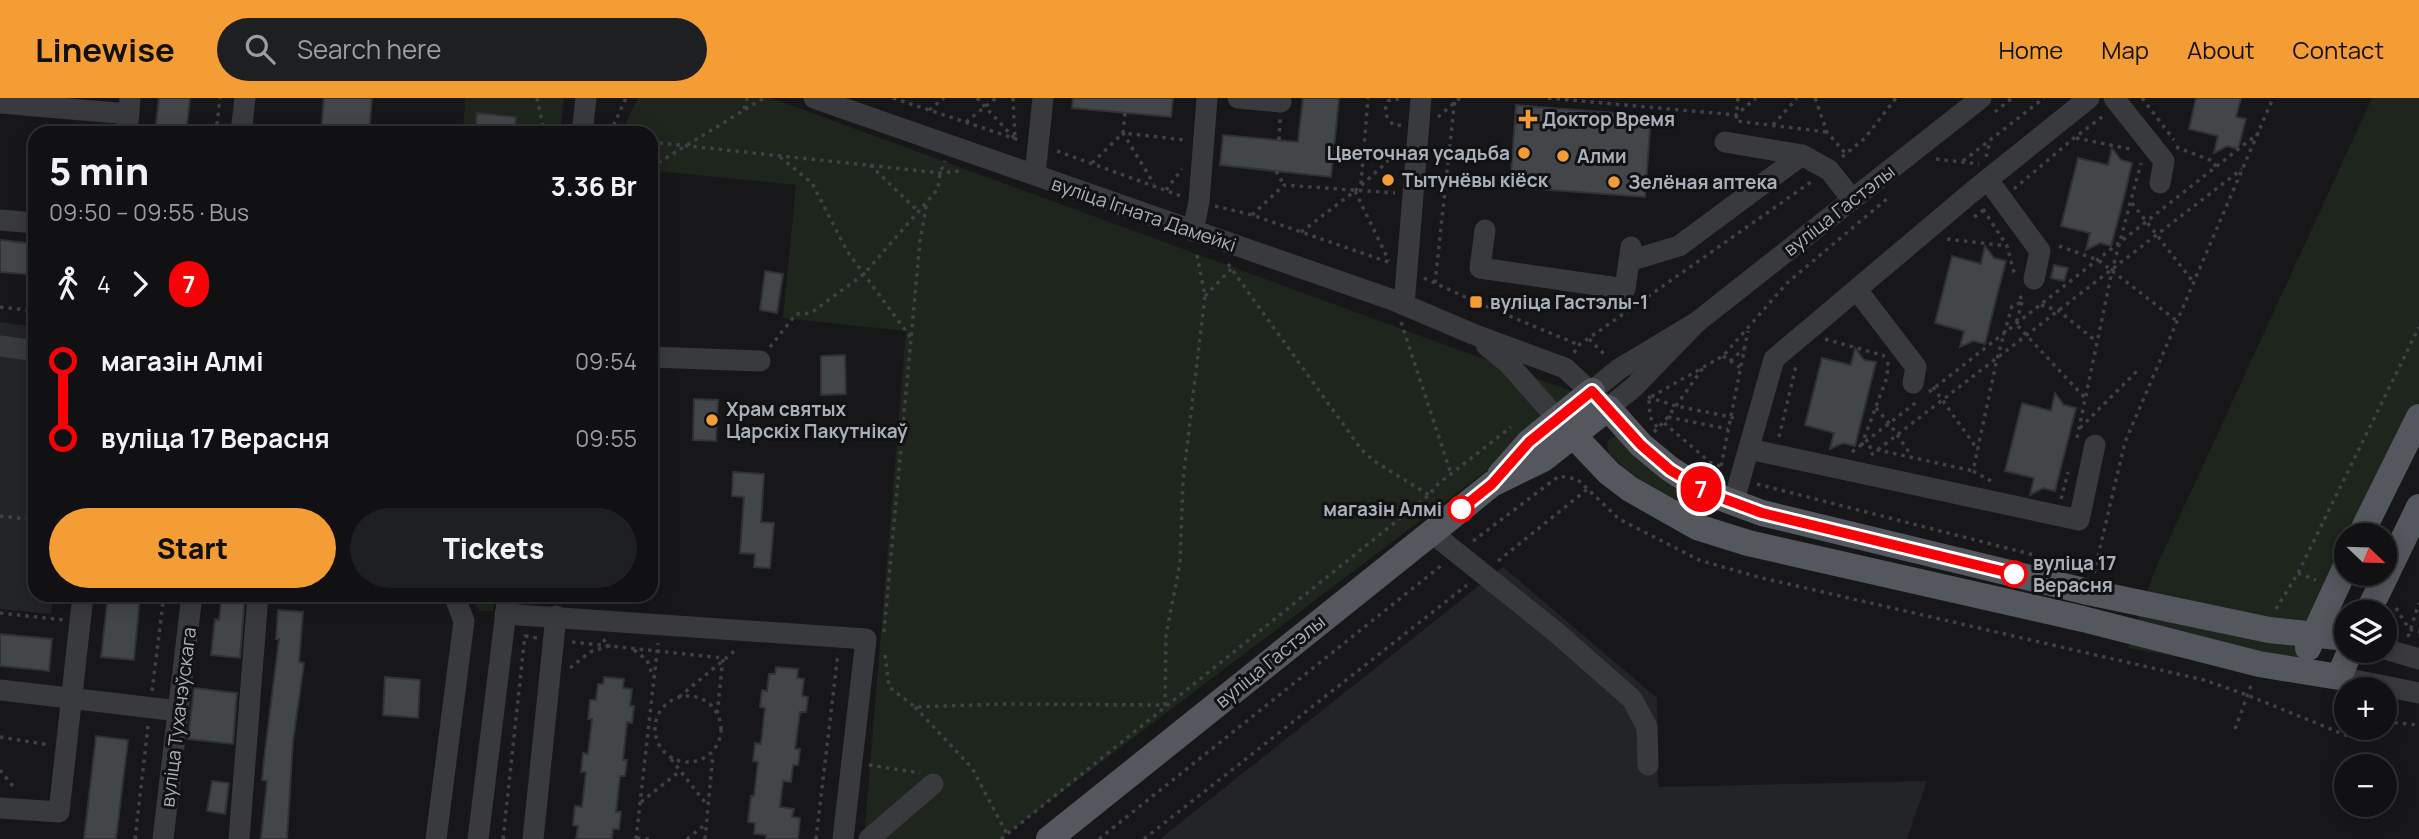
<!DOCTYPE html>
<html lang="en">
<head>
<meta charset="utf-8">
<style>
  :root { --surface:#111113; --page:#1e1f21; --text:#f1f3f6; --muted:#9c9da0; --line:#303133; --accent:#f49d34 }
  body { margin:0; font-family:Manrope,sans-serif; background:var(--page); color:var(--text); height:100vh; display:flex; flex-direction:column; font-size:26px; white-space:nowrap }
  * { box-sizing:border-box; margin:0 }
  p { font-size:23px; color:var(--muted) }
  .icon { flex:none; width:38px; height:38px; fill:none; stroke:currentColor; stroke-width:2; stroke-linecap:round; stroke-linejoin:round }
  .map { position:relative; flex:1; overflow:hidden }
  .sheet { position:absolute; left:28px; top:28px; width:630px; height:476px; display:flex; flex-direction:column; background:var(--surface); border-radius:21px; box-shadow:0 4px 18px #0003,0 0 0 2px var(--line) }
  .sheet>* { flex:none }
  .badge { padding:0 14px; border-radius:23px; font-size:24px; line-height:46px }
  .needle { width:46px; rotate:113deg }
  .controls { position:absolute; left:2334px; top:425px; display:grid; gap:14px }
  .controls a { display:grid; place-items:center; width:63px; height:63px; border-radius:50%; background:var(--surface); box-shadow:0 4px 18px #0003,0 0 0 2px var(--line); font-size:35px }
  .map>.badge { position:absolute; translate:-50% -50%; box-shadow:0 0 0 4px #fff }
  .legs { display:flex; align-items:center; gap:10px; height:77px; padding:0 21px; font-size:23px }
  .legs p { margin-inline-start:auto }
  .headline { display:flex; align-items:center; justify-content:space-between; height:119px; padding:0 21px }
  h1 { font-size:38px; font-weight:800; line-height:52px }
  .action { display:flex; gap:14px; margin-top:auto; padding:14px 21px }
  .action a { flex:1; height:80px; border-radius:42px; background:var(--accent); color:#111; font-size:28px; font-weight:800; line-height:80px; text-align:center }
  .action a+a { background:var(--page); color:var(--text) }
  ul { padding:0 21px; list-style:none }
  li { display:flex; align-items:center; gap:24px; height:77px; font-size:26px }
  li i { display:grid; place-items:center; width:10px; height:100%; margin:0 9px; background:currentColor }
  li i::after { content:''; width:18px; height:18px; margin:-9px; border:5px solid; border-radius:50%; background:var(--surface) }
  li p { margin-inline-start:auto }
  li:first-child i { background:linear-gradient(#0000 50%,currentColor 0) }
  li:last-child i { background:linear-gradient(currentColor 50%,#0000 0) }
  header { display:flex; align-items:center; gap:42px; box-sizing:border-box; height:98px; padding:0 35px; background:var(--accent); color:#111 }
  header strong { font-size:33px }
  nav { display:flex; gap:38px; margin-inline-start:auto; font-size:24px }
  .search { width:490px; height:63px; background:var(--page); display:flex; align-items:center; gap:18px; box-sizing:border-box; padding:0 24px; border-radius:38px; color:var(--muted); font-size:26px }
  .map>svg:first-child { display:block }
  .built { fill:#232426 }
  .green { fill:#1d251d }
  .building { fill:#434649; stroke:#313235; stroke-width:2 }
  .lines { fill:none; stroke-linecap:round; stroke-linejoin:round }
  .path { stroke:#3e4145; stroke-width:3.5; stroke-dasharray:3.5 5; stroke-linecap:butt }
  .minor { stroke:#383a3e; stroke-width:21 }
  .major { stroke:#54575d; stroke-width:26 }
  .line-1-casing { stroke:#fff; stroke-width:16 }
  .line-1 { stroke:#f80207; stroke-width:10 }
  .poi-dot { fill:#f49d34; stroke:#121214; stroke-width:2.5 }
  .stop-1-dot { fill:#fff; stroke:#f80207; stroke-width:3.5 }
  .labels { text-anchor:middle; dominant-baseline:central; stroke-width:6; stroke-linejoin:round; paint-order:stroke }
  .poi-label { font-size:19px; font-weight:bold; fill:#a9b0b9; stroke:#121214; text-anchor:start }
  .street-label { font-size:19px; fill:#a9b0b9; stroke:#121214 }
  .stop-label { font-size:19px; font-weight:bold; fill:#a9b0b9; stroke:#121214; text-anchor:end }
</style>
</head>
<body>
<header>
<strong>Linewise</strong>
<div class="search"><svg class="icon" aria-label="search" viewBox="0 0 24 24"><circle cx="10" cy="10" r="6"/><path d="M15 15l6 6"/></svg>Search here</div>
<nav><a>Home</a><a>Map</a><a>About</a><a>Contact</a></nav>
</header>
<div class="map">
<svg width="2419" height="741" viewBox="0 0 2419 741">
  <rect width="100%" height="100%" fill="#171719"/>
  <g class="built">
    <polygon points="0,224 35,229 35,497 53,497 51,516 0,511"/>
    <polygon points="1503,469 1657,600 1658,689 1927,683 1907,741 1160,741"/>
  </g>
  <g class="green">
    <polygon points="465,0 564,0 560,35 463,35"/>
    <polygon points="638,0 771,0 1585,298 1000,741 864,741 906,233 783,220 796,87 657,73 651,135 651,35 620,35"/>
    <polygon points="2372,0 2419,0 2419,348 2369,437 2347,438 2347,476 2290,579 2128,550 2154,474"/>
    <path d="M1614,339H1619L1691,399L1689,407L1686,408C1671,400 1610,366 1607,350C1607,346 1608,344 1610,340Z"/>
    <polygon points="471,497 496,497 493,513 479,513"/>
  </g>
  <g class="building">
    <polygon points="159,0 190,0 186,35 155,35"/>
    <polygon points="324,0 372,0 369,35 321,35"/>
    <polygon points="1073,0 1173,0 1171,19 1072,10"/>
    <polygon points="1303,0 1339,0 1331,79 1220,67 1223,37 1298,44"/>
    <polygon points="2196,0 2241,0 2236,19 2246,21 2238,51 2227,48 2214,55 2218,38 2189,31"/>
    <polygon points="1516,7 1651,18 1645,99 1510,89"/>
    <polygon points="477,15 516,19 515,35 475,35"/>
    <polygon points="2112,50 2121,62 2132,65 2124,99 2111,148 2100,145 2086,152 2090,135 2061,128 2078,60 2108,67"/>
    <polygon points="0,142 35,146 35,177 0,174"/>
    <polygon points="1985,148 1994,160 2006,163 1997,197 1985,246 1973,243 1960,249 1964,233 1935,225 1952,158 1981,166"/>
    <polygon points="2054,167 2068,170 2064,183 2051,180"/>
    <polygon points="765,173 783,176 777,215 760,212"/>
    <polygon points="1855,250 1864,262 1876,264 1855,348 1843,345 1830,351 1834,335 1805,327 1822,260 1851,267"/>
    <polygon points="845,257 846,296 821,297 821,258"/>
    <polygon points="2055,295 2064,307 2076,310 2055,393 2043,390 2030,397 2034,380 2005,373 2022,305 2051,313"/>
    <polygon points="694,301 718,302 716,343 693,342"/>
    <polygon points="733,374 764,376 761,424 774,425 770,470 754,469 755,456 740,455 744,399 732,398"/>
    <polygon points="108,497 140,497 134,562 101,559"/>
    <polygon points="222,497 245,497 240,560 211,557 215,521 219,522"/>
    <polygon points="278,512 303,514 299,564 304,565 293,643 287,741 261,741 267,683 262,682 265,653 279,541 276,541"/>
    <polygon points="0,536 52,541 49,573 0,568"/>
    <polygon points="776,569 798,571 797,580 804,581 802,598 808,599 806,614 800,614 795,651 800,651 798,667 793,667 791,684 783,683 780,709 794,711 792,719 800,720 798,741 766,741 766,737 754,736 755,725 748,724 751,698 754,698 758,664 753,663 755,645 761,646 765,610 760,609 762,592 767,593 769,576 775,576"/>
    <polygon points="385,579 420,582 418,620 383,617"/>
    <polygon points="604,579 624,581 623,590 632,591 630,608 634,608 632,625 627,624 623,662 627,662 625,678 620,678 616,714 621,714 619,731 613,731 612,741 576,741 578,728 573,727 575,708 582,709 586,674 581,674 583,655 588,656 592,621 588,621 590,602 596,602 598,586 603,586"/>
    <polygon points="194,590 237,595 233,646 188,641"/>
    <polygon points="96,638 128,642 116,741 84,741"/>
    <polygon points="212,683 229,685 225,716 207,713"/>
  </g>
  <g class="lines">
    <g class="path">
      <polyline points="537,0 544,34"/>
      <polyline points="893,0 1019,42"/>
      <polyline points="977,0 1015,41 1013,0"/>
      <polyline points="1548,0 1736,17 1756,0"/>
      <polyline points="1738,0 1736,23 1827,34"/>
      <polyline points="1815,0 1827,34 1846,56"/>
      <polyline points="2142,0 2174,42"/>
      <polyline points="744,11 747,0"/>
      <polyline points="929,12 944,0"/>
      <polyline points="1995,14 2012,0"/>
      <polyline points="1125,15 1123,35 1185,42"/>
      <polyline points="1438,19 1460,0"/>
      <polyline points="966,24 996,0"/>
      <path d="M1401,27L1395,28C1386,21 1383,13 1388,3L1393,1H1404"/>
      <polyline points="1773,27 1797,0"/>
      <polyline points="216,35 220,0"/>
      <polyline points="542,35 564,35"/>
      <polyline points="610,35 626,0"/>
      <polyline points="2076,40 2130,51"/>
      <polyline points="1279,42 1280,20"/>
      <polyline points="651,44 940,75 962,73"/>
      <polyline points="2176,49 2213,63 2216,69"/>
      <polyline points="1057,53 1181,98"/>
      <polyline points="780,59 812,85 847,153 911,240"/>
      <polyline points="1842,59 1865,40 1896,0"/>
      <polyline points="1986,59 1990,43"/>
      <polyline points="1936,61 1979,66"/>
      <polyline points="1963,63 2044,0"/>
      <polyline points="1092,65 1123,35 1154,86"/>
      <polyline points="870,67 918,113"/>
      <polyline points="651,69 764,0"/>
      <polyline points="1276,73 1284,87"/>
      <polyline points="1361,86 1368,0"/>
      <polyline points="2014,91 2074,40 2106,16"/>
      <polyline points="1166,92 1182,71"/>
      <polyline points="1355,93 1389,163"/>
      <polyline points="2132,105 2194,185"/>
      <polyline points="1215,108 1252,117 1391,165"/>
      <polyline points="1983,111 2007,148 2015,178"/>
      <polyline points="1252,117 1284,87 1395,95"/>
      <polyline points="1974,119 1988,109"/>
      <polyline points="1301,134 1355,93 1398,54"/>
      <polyline points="1947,141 2007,148"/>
      <polyline points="2059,148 2098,162 2177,223"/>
      <polyline points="1228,166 1361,351 1374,363 1429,397"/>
      <polyline points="1424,180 1476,204 1579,247"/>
      <polyline points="1435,185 1455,0"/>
      <polyline points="1205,198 1233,169"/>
      <polyline points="2022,204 2016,226 2085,300"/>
      <polyline points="2041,207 2059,213 2097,244"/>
      <polyline points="0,209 35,213"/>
      <polyline points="1401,224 1451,376"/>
      <polyline points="1589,241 1605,257"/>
      <polyline points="1825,241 1885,258"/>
      <polyline points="770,249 796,216 811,215 864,176 938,91 940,75 945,63"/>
      <polyline points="1574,255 1579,247 1811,84"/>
      <polyline points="1723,258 1741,270"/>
      <polyline points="1730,263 1744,251"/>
      <polyline points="1888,264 1887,279 1862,346 1878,352 1973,373"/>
      <polyline points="1933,289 1978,352"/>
      <polyline points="1929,294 2259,35"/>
      <polyline points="1648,299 1676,308 1731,319 1738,323"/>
      <polyline points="1876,310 1889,325 1911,357"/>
      <polyline points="1668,319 1728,331"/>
      <polyline points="1664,325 1710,364 1725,370"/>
      <polyline points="1657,329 1650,319 1649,300 1723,258 1787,185 1888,100"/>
      <polyline points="2080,330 2138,272"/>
      <polyline points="1654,334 1668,319 1703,270"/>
      <polyline points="1779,339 1796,268"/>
      <polyline points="2077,340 2112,173 2141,65"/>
      <polyline points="1852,354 1918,303"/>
      <polyline points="1871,357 2242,71"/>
      <polyline points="1721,368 1748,233"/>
      <polyline points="1991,383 1973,373 1997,261 2012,208 2022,204 2019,193"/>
      <polyline points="1757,386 2034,457"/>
      <polyline points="2061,401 2068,374"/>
      <polyline points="0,418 35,422"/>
      <polyline points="1473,443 1559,378 1577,381 1619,421 1699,462 1758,479 2204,582 2247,597 2348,638 2361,630"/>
      <polyline points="1498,463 1590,389"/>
      <polyline points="2094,475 2125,344 2273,0"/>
      <polyline points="2298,475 2316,482"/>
      <polyline points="2396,510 2409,531 2419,534"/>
      <polyline points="2276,511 2298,475 2419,229"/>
      <polyline points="0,515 64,522"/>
      <polyline points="884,534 920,143 927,104"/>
      <polyline points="525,538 537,540"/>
      <polyline points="2408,539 2419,505"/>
      <polyline points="572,544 723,560 717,617"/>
      <polyline points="634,552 647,562 653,579"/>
      <polyline points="885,557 889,589 915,609 1003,606 1165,607 1166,537 1180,465 1183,382 1205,198 1196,152"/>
      <polyline points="570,570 590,554 609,548 602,540"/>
      <polyline points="152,593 164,497"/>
      <circle cx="688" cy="631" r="33"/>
      <polyline points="679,599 737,551"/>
      <polyline points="915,609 972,670 1007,736"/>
      <polyline points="2386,624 2419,627"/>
      <polyline points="2387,624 2392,608"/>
      <polyline points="2235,631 2252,585"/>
      <polyline points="0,639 50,647"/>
      <polyline points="671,661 707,707"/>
      <polyline points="869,667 920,675"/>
      <polyline points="0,672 16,692"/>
      <polyline points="641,704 680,673"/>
      <polyline points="637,740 649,741"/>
      <polyline points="135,741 148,628"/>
      <polyline points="503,741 525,537"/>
      <polyline points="636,741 658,545"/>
      <polyline points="687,741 706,726"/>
      <polyline points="705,741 713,656"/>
      <polyline points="816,741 838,555"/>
      <polyline points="1001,741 1429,397 1438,386 1511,329"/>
      <polyline points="1099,741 1442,467"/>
      <polyline points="1144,741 1467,487"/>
    </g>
    <g class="minor">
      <polyline points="814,0 1393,202 1473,236 1565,270 1608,310 1634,289 1697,224"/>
      <polyline points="1238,0 1281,4"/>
      <polyline points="2114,0 2164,63 2160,85"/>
      <polyline points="0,5 129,16"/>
      <polyline points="127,35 130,0"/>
      <polyline points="241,35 245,0"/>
      <polyline points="582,35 586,0"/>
      <polyline points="1725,44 1802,57 1829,72 1852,101"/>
      <polyline points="1035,77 1043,0"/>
      <polyline points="1988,82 2040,153 2034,181"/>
      <polyline points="0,122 35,125"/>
      <polyline points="1485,132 1480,170 1625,191 1631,149"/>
      <polyline points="1193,133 1199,104 1207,0"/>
      <polyline points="1629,163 1679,148 1802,57"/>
      <polyline points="1857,192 1916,269 1913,285"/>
      <polyline points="1404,207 1421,0"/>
      <polyline points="1486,247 1508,265 1567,332"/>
      <polyline points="0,248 35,253"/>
      <polyline points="651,259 760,263"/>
      <polyline points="1592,293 1619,271 1697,224 1981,0"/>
      <polyline points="1749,351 2079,422 2095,347"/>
      <polyline points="1733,406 1774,261 1972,94 2089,0"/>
      <polyline points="1431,434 1557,535 1632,601 1647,629 1648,667"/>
      <polyline points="505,516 866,541 843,741"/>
      <polyline points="2385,551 2419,561"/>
      <polyline points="2339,579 2419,595"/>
      <polyline points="0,592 179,613"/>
      <polyline points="0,710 59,714 83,497"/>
      <polyline points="163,741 192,497"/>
      <polyline points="239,741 258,497"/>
      <polyline points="436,741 464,523 454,497"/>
      <polyline points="478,741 508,497"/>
      <polyline points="533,741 556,518"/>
      <polyline points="869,741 933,686"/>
    </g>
    <g class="major">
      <polyline points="1573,337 1609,375 1630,391 1697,429 1748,445 2083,521 2259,566 2339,579 2350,553"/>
      <polyline points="1500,377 1529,344 1592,293"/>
      <polyline points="2360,438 2419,319"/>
      <polyline points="2368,514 2419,409"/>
      <polyline points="2308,550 2347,466"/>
      <polyline points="1049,741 1461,411 1492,386 1543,361 1608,310 1641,347 1670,371 1708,395 1762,415 2088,494 2269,532 2347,540"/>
    </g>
  </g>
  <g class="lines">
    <g class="line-1-casing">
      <polyline id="line-1" points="1461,411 1492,386 1529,344 1592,293 1641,347 1670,372 1708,395 1762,415 2014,476"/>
    </g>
    <use href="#line-1" class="line-1"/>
  </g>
  <g class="poi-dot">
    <path d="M1524.5 10.5h7v7h7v7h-7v7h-7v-7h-7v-7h7z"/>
    <circle cx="1524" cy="55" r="7"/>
    <circle cx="1563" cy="58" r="7"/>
    <circle cx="1388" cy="82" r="7"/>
    <circle cx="1614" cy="84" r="7"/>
    <rect x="1469" y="197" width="14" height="14" rx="3.5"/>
    <circle cx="712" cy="322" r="7"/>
  </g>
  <g class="stop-1-dot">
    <circle cx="1461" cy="411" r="12"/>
    <circle cx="2014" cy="476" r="12"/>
  </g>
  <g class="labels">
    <g class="poi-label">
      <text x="1542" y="21">Доктор Время</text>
      <text x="1510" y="55" text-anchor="end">Цветочная усадьба</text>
      <text x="1577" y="58">Алми</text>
      <text x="1402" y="82">Тытунёвы кіёск</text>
      <text x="1628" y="84">Зелёная аптека</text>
      <text x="1490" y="204">вуліца Гастэлы-1</text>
      <text x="726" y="311">Храм святых<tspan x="726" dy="22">Царскіх Пакутнікаў</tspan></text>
    </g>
    <g class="street-label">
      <text transform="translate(1839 112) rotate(-38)">вуліца Гастэлы</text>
      <text transform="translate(1144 116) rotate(19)">вуліца Ігната Дамейкі</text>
      <text transform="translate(1270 563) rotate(-39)">вуліца Гастэлы</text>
      <text transform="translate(178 619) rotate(-83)">вуліца Тухачэўскага</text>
    </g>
    <g class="stop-label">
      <text x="1442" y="411">магазін Алмі</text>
      <text x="2033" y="465" text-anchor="start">вуліца 17<tspan x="2033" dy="22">Верасня</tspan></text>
    </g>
  </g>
</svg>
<div class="controls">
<a><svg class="needle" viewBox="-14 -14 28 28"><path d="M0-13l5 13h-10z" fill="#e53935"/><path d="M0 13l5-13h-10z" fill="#9c9da0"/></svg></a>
<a><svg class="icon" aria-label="layers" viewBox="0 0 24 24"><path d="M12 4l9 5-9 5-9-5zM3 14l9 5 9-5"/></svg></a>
<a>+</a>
<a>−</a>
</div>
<b class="badge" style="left:1701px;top:391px;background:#f80207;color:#fff">7</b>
<section class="sheet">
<div class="headline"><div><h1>5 min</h1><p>09:50 – 09:55 · Bus</p></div><b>3.36 Br</b></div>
<div class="legs"><svg class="icon" aria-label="walk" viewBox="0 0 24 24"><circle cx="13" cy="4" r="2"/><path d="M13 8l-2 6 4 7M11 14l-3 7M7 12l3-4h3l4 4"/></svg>4<svg class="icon" aria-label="forward" viewBox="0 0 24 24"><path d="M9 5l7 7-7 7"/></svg><b class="badge" style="background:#f80207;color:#fff">7</b></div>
<ul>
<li><i style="color:#f80207"></i><b>магазін Алмі</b><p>09:54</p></li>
<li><i style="color:#f80207"></i><b>вуліца 17 Верасня</b><p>09:55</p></li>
</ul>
<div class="action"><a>Start</a><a>Tickets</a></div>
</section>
</div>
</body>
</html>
